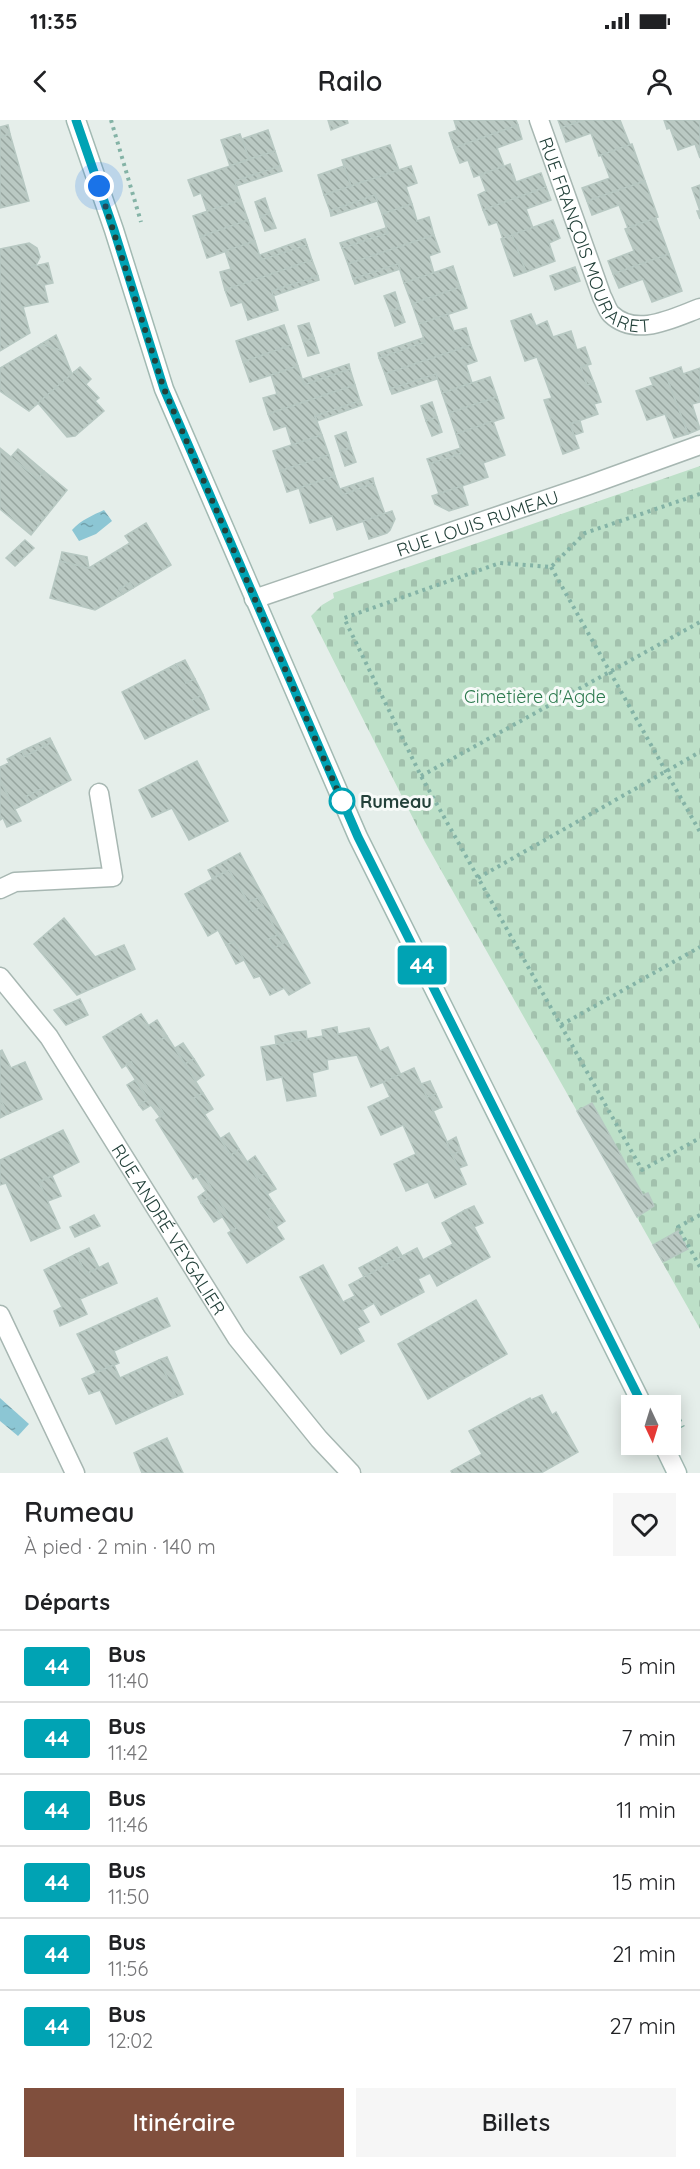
<!DOCTYPE html>
<html lang="fr">
<head>
<meta charset="utf-8">
<style>
  :root { --surface:#fff; --page:#f6f6f6; --text:#202124; --muted:#757577; --line:#e0e0e0; --accent:#804f3d }
  body { margin:0; font-family:Quicksand,sans-serif; background:var(--page); color:var(--text); height:100vh; display:flex; flex-direction:column; font-size:22px; white-space:nowrap }
  * { box-sizing:border-box; margin:0 }
  p { font-size:20px; color:var(--muted) }
  .icon { flex:none; width:33px; height:33px; fill:none; stroke:currentColor; stroke-width:2; stroke-linecap:round; stroke-linejoin:round }
  .map { position:relative; height:1353px; overflow:hidden }
  .details { display:flex; flex-direction:column; background:var(--surface); flex:1 }
  .details>* { flex:none }
  .badge { padding:0 12px; border-radius:4px; font-size:21px; line-height:39px }
  .needle { width:39px; rotate:176deg }
  .buttons { position:absolute; left:621px; top:1275px; display:grid; gap:12px }
  .buttons a { display:grid; place-items:center; width:60px; height:60px; border-radius:0px; background:var(--surface); box-shadow:0 3px 15px #0003; font-size:30px }
  .you { position:absolute; width:30px; height:30px; margin:-15px; border:4px solid #fff; border-radius:50%; background:#1a73e8; box-shadow:0 0 0 9px #1a73e833 }
  .map>.badge { position:absolute; translate:-50% -50%; box-shadow:0 0 0 3px #fff }
  h2 { padding:0 24px; font-size:22px; line-height:54px }
  .round { display:grid; place-items:center; flex:none; width:63px; height:63px; border-radius:0px; background:var(--page) }
  .overview { display:flex; align-items:center; justify-content:space-between; height:102px; padding:0 24px }
  h1 { font-size:28px; font-weight:600; line-height:45px }
  .cta { display:flex; gap:12px; margin-top:auto; padding:12px 24px }
  .cta a { flex:1; height:69px; border-radius:0px; background:var(--accent); color:#fff; font-size:24px; font-weight:600; line-height:69px; text-align:center }
  .cta a+a { background:var(--page); color:var(--text) }
  ul { padding:0; list-style:none }
  li { display:flex; align-items:center; gap:18px; height:72px; padding:0 24px; border-top:2px solid var(--line) }
  li div { flex:1 }
  li b { display:block; font-size:22px }
  li em { font-style:normal }
  li .badge { min-width:66px; font-weight:700; text-align:center }
  .status { display:flex; justify-content:space-between; align-items:center; height:42px; padding:0 30px; background:var(--surface); direction:ltr }
  .status svg { height:16px; fill:currentColor }
  header { display:flex; justify-content:space-between; align-items:center; height:78px; padding:0 24px; background:var(--surface); font-size:27px; font-weight:600 }
  .map>svg:first-child { display:block }
  .cemetery { fill:url(#cemetery-stones) }
  .water { fill:url(#water-ripples) }
  .building { fill:url(#building-back-hatch); stroke:#b7c8c2; stroke-width:1.5 }
  .lines { fill:none; stroke-linecap:round; stroke-linejoin:round }
  .street-casing { stroke:#a7b7b2; stroke-width:21 }
  .secondary-casing { stroke:#a2bab3; stroke-width:21 }
  .path { stroke:#84b3a6; stroke-width:4; stroke-dasharray:3 4.5; stroke-linecap:butt }
  .street { stroke:#fff; stroke-width:18 }
  .secondary { stroke:#fff; stroke-width:18 }
  .line-casing { stroke:#fff; stroke-width:14 }
  .line { stroke:#00a3b4; stroke-width:9 }
  .walk { stroke:#23413a; stroke-width:6; stroke-dasharray:0 10.8 }
  .stop-dot { fill:#fff; stroke:#00a3b4; stroke-width:3 }
  .labels { text-anchor:middle; dominant-baseline:central; stroke-width:6; stroke-linejoin:round; paint-order:stroke }
  .street-label { font-size:18px; fill:#23413a; stroke:#f6faf8 }
  .park-label { font-size:18px; fill:#2b794d; stroke:#f6faf8 }
  .stop-label { font-size:18px; font-weight:bold; fill:#23413a; stroke:#f6faf8; text-anchor:start }
</style>
</head>
<body>
<div class="status"><b>11:35</b><svg viewBox="0 0 49 12"><path d="M0 12V9h3v3zM5 12V6h3v6zM10 12V3h3v9zM15 12V0h3v12zM26 1h20v11H26zM47 4h2v5h-2z"/></svg></div>
<header><svg class="icon" aria-label="back" viewBox="0 0 24 24"><path d="M15 5l-7 7 7 7"/></svg>Railo<svg class="icon" aria-label="person" viewBox="0 0 24 24"><circle cx="12" cy="8" r="4"/><path d="M4 21q1-7 8-7t8 7"/></svg></header>
<div class="map">
<svg width="700" height="1353" viewBox="0 0 700 1353">
  <defs>
    <pattern id="cemetery-stones" width="16" height="16" patternUnits="userSpaceOnUse" patternTransform="scale(1.5)"><rect width="16" height="16" fill="#bde0c8"/><path d="M2 7V4a2 2 0 0 1 4 0v3zM10 15v-3a2 2 0 0 1 4 0v3z" fill="#a2c1ad"/></pattern>
    <pattern id="water-ripples" width="26" height="14" patternUnits="userSpaceOnUse" patternTransform="scale(1.5)"><rect width="26" height="14" fill="#8cc6d4"/><path d="M2 4q2-2 4 0t4 0M15 11q2-2 4 0t4 0" fill="none" stroke="#72a2ad"/></pattern>
    <pattern id="building-back-hatch" width="6" height="6" patternUnits="userSpaceOnUse" patternTransform="scale(1.5)"><rect width="6" height="6" fill="#bac9c3"/><path d="M-1 5l2 2M0 0l6 6M5-1l2 2" fill="none" stroke="#97a59f"/></pattern>
  </defs>
  <rect width="100%" height="100%" fill="#e5eeea"/>
  <polygon class="cemetery" points="700,346 700,1209 425,722 311,496 322,485 334,478 333,473"/>
  <g class="water">
    <path d="M104,390L112,401L96,414L79,421L72,410C81,400 93,395 104,390Z"/>
    <polygon points="0,1278 29,1304 18,1316 0,1301"/>
  </g>
  <g class="building">
    <polygon points="328,0 347,0 348,3 331,10"/>
    <polygon points="454,0 516,0 518,5 454,28 449,13 457,10"/>
    <polygon points="558,0 584,0 561,8"/>
    <polygon points="584,0 620,0 630,25 599,36 591,13 566,22 561,8"/>
    <polygon points="664,0 700,0 700,38 695,24 678,30 670,8 667,9"/>
    <polygon points="8,5 10,14 0,17 0,7"/>
    <polygon points="518,5 522,19 497,28 504,46 474,57 468,40 460,43 454,28"/>
    <polygon points="268,10 275,31 249,39 242,19"/>
    <polygon points="10,14 29,81 0,88 0,17"/>
    <polygon points="240,14 249,39 230,46 221,20"/>
    <polygon points="632,24 645,61 587,81 582,68 610,58 601,35"/>
    <polygon points="390,25 399,50 351,66 342,40"/>
    <polygon points="275,31 280,46 235,61 241,80 207,91 201,73 194,76 188,60"/>
    <polygon points="510,44 516,62 541,53 546,67 483,90 478,75 486,71 480,55"/>
    <polygon points="280,46 282,51 236,66 235,61"/>
    <polygon points="344,46 351,66 324,75 318,55"/>
    <polygon points="411,46 417,63 406,67 412,84 382,94 375,75 330,91 324,75"/>
    <polygon points="645,61 658,97 628,108 619,85 592,95 587,81"/>
    <polygon points="700,65 700,99 697,91 700,91 692,68"/>
    <polygon points="546,67 551,80 526,89 533,108 503,119 497,102 489,105 483,90"/>
    <polygon points="375,75 377,81 331,96 330,91"/>
    <polygon points="265,78 270,93 260,97 255,82"/>
    <polygon points="241,80 248,100 200,117 193,96"/>
    <polygon points="412,84 417,101 429,97 434,115 348,144 342,128 388,113 382,94"/>
    <polygon points="270,93 276,108 265,111 260,97"/>
    <polygon points="656,98 669,134 613,154 608,141 634,131 625,109"/>
    <polygon points="248,100 255,121 207,138 200,117"/>
    <polygon points="553,100 560,118 549,123 555,141 526,152 512,115"/>
    <polygon points="386,108 388,113 342,128 340,123"/>
    <polygon points="434,115 440,132 429,136 434,153 404,163 398,144 353,159 348,144"/>
    <polygon points="512,115 526,152 514,156 501,119"/>
    <polygon points="305,119 307,125 261,140 260,135"/>
    <polygon points="255,121 261,140 307,125 312,140 225,170 220,152 231,149 225,131"/>
    <polygon points="29,123 37,128 40,137 36,145 31,147 48,143 53,163 44,165 48,182 23,187 30,213 0,231 0,129"/>
    <polygon points="669,134 682,171 652,182 643,159 619,168 613,154"/>
    <polygon points="312,140 318,156 272,171 278,190 248,200 242,182 231,186 225,170"/>
    <polygon points="398,144 400,149 355,164 353,159"/>
    <polygon points="453,146 460,167 412,184 404,163"/>
    <polygon points="575,147 580,161 555,170 550,156"/>
    <polygon points="318,156 319,160 273,176 272,171"/>
    <polygon points="460,167 467,188 419,204 412,184"/>
    <polygon points="395,172 400,188 390,191 384,176"/>
    <polygon points="400,188 405,202 395,206 390,191"/>
    <polygon points="448,194 454,211 466,208 471,225 385,254 379,238 425,222 419,204"/>
    <polygon points="531,194 536,206 547,201 553,217 571,211 577,230 585,227 591,244 581,247 587,265 594,263 601,282 594,284 598,294 570,304 579,328 563,334 544,280 552,278 537,237 525,241 511,201"/>
    <polygon points="309,203 314,218 303,221 298,206"/>
    <polygon points="284,205 291,225 243,242 236,221"/>
    <polygon points="56,215 63,231 41,224"/>
    <polygon points="314,218 319,233 308,236 303,221"/>
    <polygon points="423,218 425,222 379,238 378,233"/>
    <polygon points="41,224 63,231 72,254 29,291 0,271 0,248"/>
    <polygon points="291,225 298,246 250,262 243,242"/>
    <polygon points="471,225 477,241 466,245 472,263 442,273 436,254 390,269 385,254"/>
    <polygon points="349,244 350,249 304,265 303,259"/>
    <polygon points="587,245 594,263 587,265 581,247"/>
    <polygon points="298,246 304,265 350,249 355,265 268,294 263,278 277,274 271,255"/>
    <polygon points="80,247 91,259 86,264 74,252"/>
    <polygon points="681,247 683,254 700,248 700,282 692,284 700,309 688,314 665,253"/>
    <polygon points="74,252 99,278 95,281 104,291 75,316 67,317 38,283"/>
    <polygon points="665,253 688,314 674,318 665,294 647,300 636,271 653,265 650,258"/>
    <polygon points="436,254 437,259 392,274 390,269"/>
    <polygon points="490,257 497,277 449,293 442,273"/>
    <polygon points="355,265 360,281 315,296 322,315 292,325 286,306 274,310 268,294"/>
    <polygon points="497,277 504,298 456,314 449,293"/>
    <polygon points="360,281 362,285 317,301 315,296"/>
    <polygon points="432,282 437,297 426,301 421,286"/>
    <polygon points="437,297 442,312 432,316 426,301"/>
    <polygon points="493,301 505,335 483,343 488,357 439,374 429,344 462,333 456,314"/>
    <polygon points="580,301 583,312 574,315 570,304"/>
    <polygon points="346,312 351,328 340,331 335,316"/>
    <polygon points="322,315 329,335 280,351 273,331"/>
    <polygon points="0,328 38,359 44,351 67,370 31,415 0,389"/>
    <polygon points="351,328 356,342 345,346 340,331"/>
    <polygon points="461,328 462,333 429,344 427,339"/>
    <polygon points="18,329 44,351 38,359 11,337"/>
    <polygon points="329,335 335,356 287,372 280,351"/>
    <polygon points="335,356 342,375 374,363 385,394 337,410 332,396 310,403 299,368"/>
    <polygon points="373,358 374,363 342,375 340,369"/>
    <polygon points="462,366 468,385 449,391 435,384 432,376"/>
    <polygon points="392,391 395,399 390,410 387,413 369,419 363,401"/>
    <polygon points="146,403 171,445 133,468 130,463 119,469 123,474 95,490 50,478 60,441 89,448 130,423 125,416"/>
    <polygon points="25,420 34,428 15,446 6,438"/>
    <polygon points="62,432 87,437 89,448 60,441"/>
    <polygon points="130,463 133,468 123,474 119,469"/>
    <polygon points="185,540 195,559 186,563 176,544"/>
    <polygon points="176,544 186,563 195,559 203,575 192,580 200,593 145,619 122,572"/>
    <polygon points="203,575 209,589 200,593 192,580"/>
    <polygon points="50,618 52,622 24,637 22,631"/>
    <polygon points="52,622 71,660 46,673 43,668 27,676 29,682 15,689 0,659 0,647 9,643 7,639 22,631 24,637"/>
    <polygon points="197,641 228,701 189,720 172,688 152,697 139,670"/>
    <polygon points="0,661 21,701 7,707 3,698 0,700"/>
    <polygon points="43,668 46,673 29,682 27,676"/>
    <polygon points="240,733 287,821 283,823 258,778 248,782 229,750 212,758 208,750"/>
    <polygon points="229,750 253,791 263,786 278,815 269,819 274,828 287,821 310,863 289,875 284,868 270,875 260,856 254,858 234,822 226,825 218,810 208,816 185,774"/>
    <polygon points="258,778 263,786 253,791 248,782"/>
    <polygon points="64,798 95,837 124,825 135,849 77,875 34,824"/>
    <polygon points="278,815 283,823 274,828 269,819"/>
    <polygon points="234,822 244,840 236,844 226,825"/>
    <polygon points="80,879 88,895 66,905 54,890"/>
    <polygon points="141,894 159,921 167,916 203,973 194,978 231,1035 239,1029 275,1086 266,1091 284,1119 247,1143 228,1113 236,1108 202,1053 193,1059 156,1000 164,994 131,942 122,948 103,917"/>
    <polygon points="157,900 167,916 159,921 148,906"/>
    <polygon points="337,907 338,914 369,908 380,931 388,927 401,955 371,967 357,935 327,940 328,949 312,953 316,976 287,981 282,957 267,960 261,927 323,916 322,910"/>
    <polygon points="306,911 307,919 292,921 290,913"/>
    <polygon points="290,913 292,921 276,924 275,916"/>
    <polygon points="183,923 194,939 185,944 175,928"/>
    <polygon points="2,930 11,948 25,942 42,979 8,994 0,979 0,931"/>
    <polygon points="194,939 204,955 196,961 185,944"/>
    <polygon points="131,942 164,994 160,997 151,985 143,990 139,985 148,979 126,945"/>
    <polygon points="414,948 466,1064 435,1078 428,1062 406,1071 394,1044 416,1034 403,1005 381,1015 368,987 390,977 383,962"/>
    <polygon points="135,960 148,979 139,985 127,965"/>
    <polygon points="430,961 436,974 427,977 421,964"/>
    <polygon points="203,973 213,989 205,994 194,978"/>
    <polygon points="436,974 442,987 433,991 427,977"/>
    <polygon points="0,979 8,994 0,998"/>
    <polygon points="592,983 643,1075 648,1073 654,1086 637,1097 577,991"/>
    <polygon points="63,1010 79,1042 39,1062 60,1108 31,1121 6,1063 0,1065 0,1040"/>
    <polygon points="229,1013 239,1029 231,1035 220,1019"/>
    <polygon points="456,1017 461,1031 452,1035 447,1022"/>
    <polygon points="461,1031 467,1045 459,1048 452,1035"/>
    <polygon points="255,1036 266,1053 257,1058 247,1042"/>
    <polygon points="202,1053 236,1108 232,1112 210,1077 201,1083 198,1077 206,1071 197,1057"/>
    <polygon points="266,1053 276,1069 267,1074 257,1058"/>
    <polygon points="52,1056 61,1076 48,1081 39,1062"/>
    <polygon points="210,1077 222,1097 214,1102 201,1083"/>
    <polygon points="275,1086 285,1101 276,1107 266,1091"/>
    <polygon points="474,1086 483,1103 474,1107 465,1090"/>
    <polygon points="465,1090 490,1137 437,1166 430,1153 418,1159 424,1172 381,1195 374,1183 362,1190 369,1202 357,1208 364,1221 341,1234 300,1157 323,1145 343,1182 355,1176 349,1165 402,1136 417,1128 423,1140 453,1124 442,1103"/>
    <polygon points="94,1095 100,1106 75,1117 70,1107"/>
    <polygon points="678,1111 688,1129 663,1142 653,1125"/>
    <polygon points="397,1127 402,1136 383,1146 378,1138"/>
    <polygon points="89,1128 99,1148 86,1154 76,1134"/>
    <polygon points="76,1134 86,1154 108,1143 117,1163 80,1179 87,1194 60,1206 54,1191 62,1187 44,1150"/>
    <polygon points="378,1138 383,1146 364,1157 359,1148"/>
    <polygon points="157,1178 170,1206 114,1231 119,1243 96,1252 77,1214"/>
    <polygon points="476,1180 507,1234 428,1279 398,1224"/>
    <polygon points="167,1237 183,1274 176,1277 159,1240"/>
    <polygon points="159,1240 176,1277 116,1304 100,1270 89,1274 82,1259 114,1245 120,1258"/>
    <polygon points="542,1275 552,1295 556,1292 578,1332 541,1353 452,1353 451,1351 482,1334 469,1311 530,1278 531,1280"/>
    <polygon points="167,1318 183,1353 142,1353 134,1333"/>
  </g>
  <g class="lines">
    <g class="street-casing">
      <g id="street">
        <path id="s1" d="M539,0L602,177C605,182 607,190 611,194C636,218 673,198 700,188"/>
        <path id="s2" d="M254,479L589,365L700,325"/>
        <polyline points="0,769 15,762 113,757 99,673"/>
        <path id="s3" d="M0,857L49,917L237,1218L319,1319L351,1353"/>
        <polyline points="0,1195 75,1353"/>
      </g>
    </g>
    <g class="secondary-casing">
      <g id="secondary">
        <polyline points="76,0 114,110 164,269 358,717 643,1286"/>
        <polyline points="663,1324 677,1353"/>
      </g>
    </g>
    <g class="path">
      <polyline points="111,0 141,102"/>
      <polyline points="700,374 585,413 551,447 500,443 344,498 421,656 642,1050 700,1018"/>
      <polyline points="551,447 700,712"/>
      <polyline points="421,656 700,502"/>
      <polyline points="478,758 700,632"/>
      <polyline points="561,905 700,827"/>
      <polyline points="700,1095 678,1107 700,1147"/>
      <polyline points="669,1279 683,1307"/>
    </g>
    <use href="#street" class="street"/>
    <use href="#secondary" class="secondary"/>
  </g>
  <g class="lines">
    <g class="line-casing">
      <polyline id="line" points="76,0 114,110 164,269 358,717 643,1286"/>
    </g>
    <use href="#line" class="line"/>
    <polyline class="walk" points="99,66 164,269 342,681"/>
  </g>
  <circle class="stop-dot" cx="342" cy="681" r="12"/>
  <g class="labels">
    <g class="street-label">
      <text stroke="none"><textPath href="#s1" startOffset="134">RUE FRANÇOIS MOURARET</textPath></text>
      <text stroke="none"><textPath href="#s2" startOffset="236">RUE LOUIS RUMEAU</textPath></text>
      <text stroke="none"><textPath href="#s3" startOffset="304">RUE ANDRÉ VEYGALIER</textPath></text>
    </g>
    <g class="park-label">
      <text x="535" y="576">Cimetière d'Agde</text>
    </g>
    <g class="stop-label">
      <text x="360" y="681">Rumeau</text>
    </g>
  </g>
</svg>
<div class="buttons">
<a><svg class="needle" viewBox="-14 -14 28 28"><path d="M0-13l5 13h-10z" fill="#e53935"/><path d="M0 13l5-13h-10z" fill="#757577"/></svg></a>
</div>
<div class="you" style="left:99px;top:66px"></div>
<b class="badge" style="left:422px;top:845px;background:#00a3b4;color:#fff">44</b>
</div>
<section class="details">
<div class="overview"><div><h1>Rumeau</h1><p>À pied · 2 min · 140 m</p></div><a class="round"><svg class="icon" aria-label="heart" viewBox="0 0 24 24"><path d="M12 20l-8-8c-3-5 5-10 8-4 3-6 11-1 8 4z"/></svg></a></div>
<h2>Départs</h2>
<ul>
<li><span class="badge" style="background:#00a3b4;color:#fff">44</span><div><b>Bus</b><p>11:40</p></div><em>5 min</em></li>
<li><span class="badge" style="background:#00a3b4;color:#fff">44</span><div><b>Bus</b><p>11:42</p></div><em>7 min</em></li>
<li><span class="badge" style="background:#00a3b4;color:#fff">44</span><div><b>Bus</b><p>11:46</p></div><em>11 min</em></li>
<li><span class="badge" style="background:#00a3b4;color:#fff">44</span><div><b>Bus</b><p>11:50</p></div><em>15 min</em></li>
<li><span class="badge" style="background:#00a3b4;color:#fff">44</span><div><b>Bus</b><p>11:56</p></div><em>21 min</em></li>
<li><span class="badge" style="background:#00a3b4;color:#fff">44</span><div><b>Bus</b><p>12:02</p></div><em>27 min</em></li>
</ul>
<div class="cta"><a>Itinéraire</a><a>Billets</a></div>
</section>
</body>
</html>
